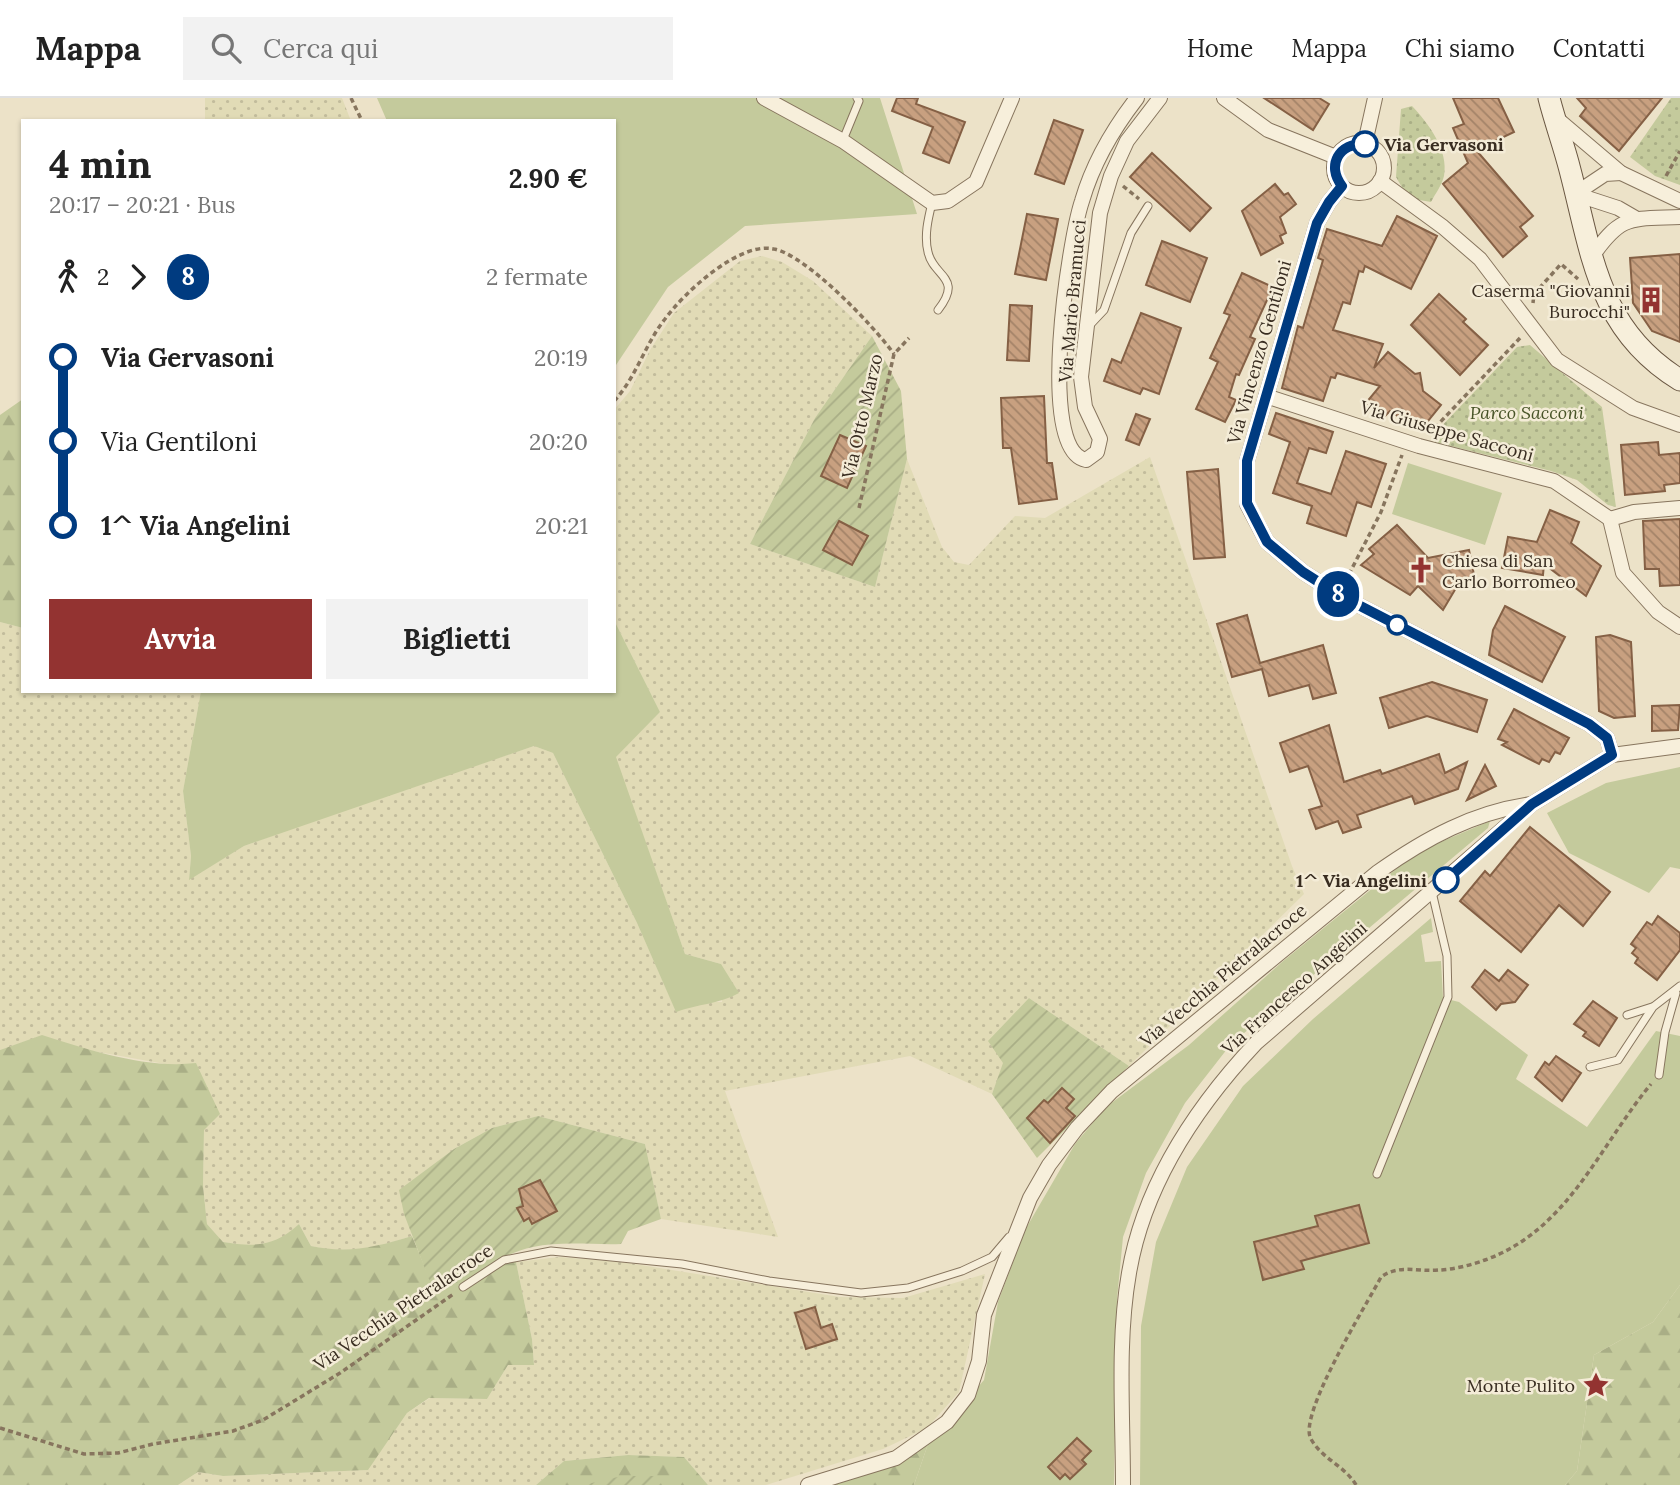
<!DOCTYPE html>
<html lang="it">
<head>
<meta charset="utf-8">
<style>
  :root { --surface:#fff; --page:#f2f2f2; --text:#222; --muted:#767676; --line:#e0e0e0; --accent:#933331 }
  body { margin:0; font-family:Lora,serif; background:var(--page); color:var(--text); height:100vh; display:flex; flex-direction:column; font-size:26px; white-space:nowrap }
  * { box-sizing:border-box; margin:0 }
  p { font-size:23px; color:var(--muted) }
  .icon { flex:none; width:38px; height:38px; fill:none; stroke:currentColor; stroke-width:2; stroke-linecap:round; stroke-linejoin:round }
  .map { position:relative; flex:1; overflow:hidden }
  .panel { position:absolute; left:21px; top:21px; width:595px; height:574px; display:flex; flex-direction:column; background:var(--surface); border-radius:0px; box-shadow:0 2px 5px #0004 }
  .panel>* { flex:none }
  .badge { padding:0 14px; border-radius:23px; font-size:24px; line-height:46px }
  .map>.badge { position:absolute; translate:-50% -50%; box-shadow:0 0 0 4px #fff }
  .legs { display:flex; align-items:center; gap:10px; height:77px; padding:0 28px; font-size:23px }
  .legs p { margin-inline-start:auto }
  .headline { display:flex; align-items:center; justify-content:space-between; height:119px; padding:0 28px }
  h1 { font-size:38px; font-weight:700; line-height:52px }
  .primary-button { display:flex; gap:14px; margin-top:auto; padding:14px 28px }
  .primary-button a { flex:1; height:80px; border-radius:0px; background:var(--accent); color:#fff; font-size:28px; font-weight:700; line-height:80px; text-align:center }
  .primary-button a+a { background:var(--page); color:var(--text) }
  ul { padding:0 28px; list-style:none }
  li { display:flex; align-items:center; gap:24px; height:84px; font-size:26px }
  li i { display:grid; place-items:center; width:10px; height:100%; margin:0 9px; background:currentColor }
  li i::after { content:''; width:18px; height:18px; margin:-9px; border:5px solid; border-radius:50%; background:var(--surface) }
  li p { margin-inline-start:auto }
  li:first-child i { background:linear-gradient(#0000 50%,currentColor 0) }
  li:last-child i { background:linear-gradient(currentColor 50%,#0000 0) }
  header { display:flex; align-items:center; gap:42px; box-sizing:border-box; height:98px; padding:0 35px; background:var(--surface); border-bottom:2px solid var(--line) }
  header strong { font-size:33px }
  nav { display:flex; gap:38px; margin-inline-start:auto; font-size:24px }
  .search { width:490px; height:63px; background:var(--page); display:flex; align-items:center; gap:18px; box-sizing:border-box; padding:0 24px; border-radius:0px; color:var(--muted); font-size:26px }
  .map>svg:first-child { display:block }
  .farmland { fill:url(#farmland-dots) }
  .grass { fill:#c4ca9c }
  .forest { fill:url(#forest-firs) }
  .park { fill:url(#park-dots) }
  .garden { fill:url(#garden-furrows) }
  .building { fill:url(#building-back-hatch); stroke:#856045; stroke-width:2 }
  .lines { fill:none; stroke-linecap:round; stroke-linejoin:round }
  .lane-casing { stroke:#87755e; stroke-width:9 }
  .street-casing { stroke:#87755e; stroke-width:16 }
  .secondary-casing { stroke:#695641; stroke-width:23 }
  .path { stroke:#87755e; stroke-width:3.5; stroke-dasharray:5 3.5; stroke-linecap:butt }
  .lane { stroke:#f7efdb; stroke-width:7 }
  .street { stroke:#f7efdb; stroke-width:14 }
  .secondary { stroke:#f7efdb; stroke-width:21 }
  .line-1-casing { stroke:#fff; stroke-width:16 }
  .line-1 { stroke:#003b80; stroke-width:10 }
  .stop-1-dot { fill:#fff; stroke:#003b80; stroke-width:3.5 }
  .labels { text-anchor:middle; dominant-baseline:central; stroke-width:5; stroke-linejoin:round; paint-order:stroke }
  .stop-label { font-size:18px; font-weight:bold; fill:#392d21; stroke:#f4ecd7; text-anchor:start }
  .poi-label { font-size:18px; fill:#392d21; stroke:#f4ecd7; text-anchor:end }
  .street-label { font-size:18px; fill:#392d21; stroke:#f4ecd7 }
  .park-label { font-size:18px; font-style:italic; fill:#485428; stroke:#f4ecd7 }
</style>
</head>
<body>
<header>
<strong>Mappa</strong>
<div class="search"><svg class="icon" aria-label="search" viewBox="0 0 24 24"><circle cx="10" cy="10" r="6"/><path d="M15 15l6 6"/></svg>Cerca qui</div>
<nav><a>Home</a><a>Mappa</a><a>Chi siamo</a><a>Contatti</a></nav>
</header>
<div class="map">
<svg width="1680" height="1387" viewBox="0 0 1680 1387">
  <defs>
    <pattern id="farmland-dots" width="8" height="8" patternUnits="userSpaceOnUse" patternTransform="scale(1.75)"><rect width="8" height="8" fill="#e1dbb6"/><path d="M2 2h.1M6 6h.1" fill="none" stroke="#c2bc9c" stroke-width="1.8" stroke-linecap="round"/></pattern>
    <pattern id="forest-firs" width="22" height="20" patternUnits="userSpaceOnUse" patternTransform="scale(1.75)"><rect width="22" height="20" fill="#c4ca9c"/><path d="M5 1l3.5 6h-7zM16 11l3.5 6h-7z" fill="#a9ae86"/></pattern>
    <pattern id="park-dots" width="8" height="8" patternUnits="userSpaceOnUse" patternTransform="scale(1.75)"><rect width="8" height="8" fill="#c4ca9c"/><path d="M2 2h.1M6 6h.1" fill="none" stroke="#a9ae86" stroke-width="1.8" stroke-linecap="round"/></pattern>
    <pattern id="garden-furrows" width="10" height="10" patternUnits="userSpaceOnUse" patternTransform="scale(1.75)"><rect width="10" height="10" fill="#c4ca9c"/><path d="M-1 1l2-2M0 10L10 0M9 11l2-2" fill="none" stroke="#a9ae86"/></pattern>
    <pattern id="building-back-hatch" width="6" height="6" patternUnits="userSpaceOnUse" patternTransform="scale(1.75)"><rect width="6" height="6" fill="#c8a080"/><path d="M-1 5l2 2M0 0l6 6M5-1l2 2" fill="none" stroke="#a38368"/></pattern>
  </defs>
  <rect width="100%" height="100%" fill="#ece2c8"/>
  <g class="farmland">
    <polygon points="205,0 342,0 351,23 205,23"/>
    <polygon points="762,158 782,164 813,183 872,238 815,320 750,446 875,489 907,361 942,449 954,464 969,467 1015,418 1045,420 1150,359 1292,768 1304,796 1129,968 1029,900 992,996 910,958 725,993 778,1139 661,1121 645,1046 538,1018 492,1030 454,1051 400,1092 412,1138 370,1151 330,1152 311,1148 299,1126 282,1142 249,1148 223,1144 207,1126 203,1088 204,1031 176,968 87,952 42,938 0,952 0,524 23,530 23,593 201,593 183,693 191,758 189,781 244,748 340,713 534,648 553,655 637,825 676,913 703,904 722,904 721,866 685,856 615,659 660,614 614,522 614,312 630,293 650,252 674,215 740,163"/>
    <polygon points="559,1159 622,1164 840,1199 903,1200 985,1176 959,1294 927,1330 883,1351 766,1387 708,1387 684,1359 628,1357 564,1363 536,1387 178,1387 198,1374 223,1378 367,1372 407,1315 430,1300 487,1301 508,1267 534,1267 532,1241 516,1164"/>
  </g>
  <g class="grass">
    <polygon points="377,0 880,0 917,116 745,128 668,189 614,270 614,23 387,23"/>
    <polygon points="1408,365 1502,395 1485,447 1392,416"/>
    <path d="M614,522L660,614L616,659L685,856L721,866L739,895C719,906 698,906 676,914L637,825L553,655L534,648L244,748L189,782L191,758L183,693L201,593H614Z"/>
    <polygon points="1680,669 1680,771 1670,769 1649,795 1569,755 1547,715 1606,685"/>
    <polygon points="1490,723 1488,730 1231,946 1185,1005 1146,1075 1123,1139 1117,1201 1114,1387 914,1387 928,1346 984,1282 998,1204 1025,1132 1075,1046 1106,1009 1189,947 1282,864 1417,754"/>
    <polygon points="1431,820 1433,834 1421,837 1425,864 1441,863 1443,900 1459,904 1528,957 1516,981 1587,1029 1656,933 1680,938 1680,1187 1653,1224 1594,1257 1577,1373 1565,1387 1140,1387 1141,1228 1156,1144 1187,1069 1243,988 1313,921"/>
  </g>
  <g class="forest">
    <polygon points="23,301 23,530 0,524 0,317"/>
    <path d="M42,937C89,952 146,971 196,965L220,1016L204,1032L203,1088L207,1126L223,1144C255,1149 274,1149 299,1126L311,1148C347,1156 377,1149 412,1138L431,1184L450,1183L509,1156L516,1164L532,1241L534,1267H508L487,1301L429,1300L407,1315L368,1372L223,1378L198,1374L178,1387H0V952Z"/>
    <polygon points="1680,1187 1680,1387 1565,1387 1577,1373 1594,1257 1653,1224"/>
    <polygon points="928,1346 914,1387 827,1387"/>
    <polygon points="628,1357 684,1359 708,1387 536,1387 564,1363"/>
  </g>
  <g class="park">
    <polygon points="1671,0 1680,0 1680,87 1655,78 1630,59"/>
    <path d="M1412,8C1428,25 1449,52 1444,78C1442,87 1435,96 1431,104L1408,100L1396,79L1401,11Z"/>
    <polygon points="1530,247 1602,309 1616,409 1608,407 1577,382 1551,373 1435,344 1435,335 1517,249"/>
  </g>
  <g class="garden">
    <polygon points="872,238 901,293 907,361 875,489 750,446 815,320"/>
    <polygon points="1029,900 1129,968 1037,1060 992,996 1003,965 988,943"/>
    <path d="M538,1018L645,1046L661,1121L628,1133L621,1146C593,1147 560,1143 533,1149C496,1157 469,1183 430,1184L404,1116L399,1092L454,1051L492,1030Z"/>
    <polygon points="622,1378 657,1378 662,1387 583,1387"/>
  </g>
  <g class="building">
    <polygon points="897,0 918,0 916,6 965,24 949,65 923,55 933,29 892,13"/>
    <polygon points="1264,0 1319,0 1329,6 1313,32"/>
    <polygon points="1453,0 1498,0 1514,34 1476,52 1533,118 1520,129 1527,138 1503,159 1443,86 1468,65 1453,30 1464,26"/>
    <polygon points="1577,0 1662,0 1619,53 1580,18 1586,10"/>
    <polygon points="1054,22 1083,32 1064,86 1035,76"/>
    <polygon points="1152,55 1211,110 1190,133 1130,79"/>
    <polygon points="1275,86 1284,97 1288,95 1296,106 1280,119 1286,135 1280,138 1283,145 1261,157 1242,113"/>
    <polygon points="1027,116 1058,121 1046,182 1015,176"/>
    <polygon points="1397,118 1437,138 1411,191 1365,168 1363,174 1359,173 1350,206 1343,204 1333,232 1383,246 1374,270 1388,254 1415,276 1420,275 1423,293 1441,307 1420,333 1390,313 1383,320 1365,306 1380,288 1337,275 1335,280 1331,279 1323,303 1282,290 1298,228 1303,230 1323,162 1318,160 1327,131 1382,148"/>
    <polygon points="1162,143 1207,160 1190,204 1146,187"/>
    <polygon points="1680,156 1680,244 1652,233 1633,205 1630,160"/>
    <polygon points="1242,175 1273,189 1250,239 1255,241 1239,277 1236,276 1229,299 1236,302 1225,324 1196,311 1218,264 1210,260 1230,217 1224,215"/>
    <polygon points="1439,196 1466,221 1463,224 1488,247 1460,277 1411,227"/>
    <polygon points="1010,207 1032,208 1029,263 1007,262"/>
    <polygon points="1141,215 1181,230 1159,296 1143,290 1140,296 1104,283 1112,261 1121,265"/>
    <polygon points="1044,298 1047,365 1052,365 1057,401 1019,406 1011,350 1003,350 1001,300"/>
    <polygon points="1276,315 1333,334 1326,355 1309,350 1297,385 1331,396 1346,353 1386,366 1371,409 1357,404 1346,438 1307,425 1312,408 1273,395 1290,344 1269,336"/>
    <polygon points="1136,316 1150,321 1139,347 1126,342"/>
    <polygon points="840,337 866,348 847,390 821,378"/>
    <polygon points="1658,344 1659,357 1680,355 1680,385 1664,387 1665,393 1625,397 1621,347"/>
    <polygon points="1218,371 1225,459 1194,461 1187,374"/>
    <polygon points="1550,412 1579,424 1571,445 1601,468 1586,498 1544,466 1543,477 1502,470 1508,439 1537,444"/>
    <polygon points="1680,421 1680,487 1660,488 1659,471 1645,471 1643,423"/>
    <polygon points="839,423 868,438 852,467 823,452"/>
    <polygon points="1397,427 1428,460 1469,452 1474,477 1459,485 1443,512 1418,488 1410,497 1361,467 1374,456 1369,451"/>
    <polygon points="1505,508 1565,539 1542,584 1489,557 1493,532"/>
    <polygon points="1247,517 1260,565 1323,547 1336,595 1313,601 1309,587 1269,598 1262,571 1232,579 1217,526"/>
    <polygon points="1610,537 1631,544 1635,618 1614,620 1599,613 1596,539"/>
    <polygon points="1432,584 1487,602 1477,634 1427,618 1389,630 1380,600"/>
    <polygon points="1680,607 1678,632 1652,633 1652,608"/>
    <polygon points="1514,611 1569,640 1560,656 1555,654 1549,664 1542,661 1539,666 1502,647 1507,644 1498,641"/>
    <polygon points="1329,627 1344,684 1380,672 1382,676 1439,656 1445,675 1467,664 1458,691 1415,706 1412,698 1357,717 1361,729 1343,735 1338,723 1316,731 1309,712 1322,708 1308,668 1290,674 1280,645"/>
    <polygon points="1485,667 1496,688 1467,702"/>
    <polygon points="1530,729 1610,794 1583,828 1559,807 1521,854 1460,803 1485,773 1490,778"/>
    <polygon points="1658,818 1680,835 1680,852 1657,882 1635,865 1638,860 1632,855 1636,850 1631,846 1647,824 1652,827"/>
    <polygon points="1485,872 1499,883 1508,872 1528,887 1515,904 1501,906 1496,912 1472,889"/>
    <polygon points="1593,903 1617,920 1599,948 1583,938 1586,934 1574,926"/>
    <polygon points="1556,958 1581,975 1562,1003 1535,979 1545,964 1549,967"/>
    <polygon points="1062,990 1074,1001 1066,1010 1075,1018 1050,1045 1027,1020 1044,1002 1048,1005"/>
    <polygon points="540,1082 557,1113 532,1126 529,1120 524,1123 517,1110 523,1108 519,1091"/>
    <polygon points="1359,1107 1369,1145 1301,1163 1304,1171 1263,1182 1254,1144 1318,1128 1315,1118"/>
    <polygon points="815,1209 821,1230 832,1226 837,1241 806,1251 795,1215"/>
    <polygon points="1077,1340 1091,1353 1082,1362 1086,1366 1070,1381 1065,1376 1060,1381 1048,1369"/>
  </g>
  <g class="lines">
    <g class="lane-casing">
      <g id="lane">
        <polyline points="843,42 859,3 857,0"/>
        <path d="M932,105C928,121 924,138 928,154C933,179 964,179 938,212"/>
        <polyline points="1088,229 1104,212 1131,135 1148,108"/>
        <polyline points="1627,917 1652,909"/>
        <polyline points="1590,969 1618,962 1653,909 1680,888"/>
        <polyline points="1659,977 1665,934 1676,895"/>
        <polyline points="1377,1076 1448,899 1447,858 1432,794"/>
        <polyline points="463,1189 504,1162 551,1153 682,1166 769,1183 861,1195 908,1190 962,1173 992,1159 1009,1139"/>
      </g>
    </g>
    <g class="street-casing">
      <g id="street">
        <polyline points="764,0 843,43 932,105 948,103 976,84 1012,0"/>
        <path d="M1137,0C1113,31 1093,65 1082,103C1069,142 1036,353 1086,362L1097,354L1100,341L1085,309L1081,279L1100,115L1111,78L1127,43L1160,0"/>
        <polyline points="1224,0 1268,32 1336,59"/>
        <polyline points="1555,19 1621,75 1680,103"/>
        <polyline points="1365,45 1375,0"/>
        <circle cx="1359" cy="70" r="25"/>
        <polyline points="1380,83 1443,129 1480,161 1557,262 1633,310 1680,327"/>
        <polyline points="1342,88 1329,104 1317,125 1247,363 1247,406 1267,444 1303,474 1339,497 1589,626 1607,640 1612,657"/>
        <polyline points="1575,96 1618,110 1637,121"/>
        <polyline points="1575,96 1605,76 1621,75"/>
        <path d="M1591,160C1621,116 1630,121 1680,119"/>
        <polyline points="1266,298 1419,348 1554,383 1610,421"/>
        <polyline points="1680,410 1634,414 1610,421 1623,475 1658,514 1680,529"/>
        <path d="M808,1387L896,1360L947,1324L968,1297L979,1263L984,1217L1030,1100L1049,1067L1077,1030L1112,993L1378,774C1426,740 1474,714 1532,706"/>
        <path d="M1123,1387C1123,1317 1117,1243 1129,1175C1144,1086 1196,1009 1256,945L1532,706L1612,657L1680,648"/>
      </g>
    </g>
    <g class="secondary-casing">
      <path id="secondary" d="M1549,0C1555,24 1564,48 1570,72C1592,156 1598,232 1680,282"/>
    </g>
    <g class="path">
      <polyline points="351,0 362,23"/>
      <polyline points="1666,78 1680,53"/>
      <polyline points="1123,88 1139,101"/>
      <polyline points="1533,205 1534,196 1561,166 1578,181"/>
      <path d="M614,303C636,280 645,246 665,221C684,195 739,143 774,151C806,157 874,228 894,256"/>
      <polyline points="1429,336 1520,240"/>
      <polyline points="859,410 894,256 909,240"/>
      <polyline points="1345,484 1381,414 1402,357"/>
      <polyline points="0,1330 84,1356 118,1355 153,1346 233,1333 263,1322 340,1275 455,1195"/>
      <path d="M1356,1387C1345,1368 1322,1361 1311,1341C1297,1318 1367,1206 1381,1179C1399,1166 1417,1174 1438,1172C1452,1172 1471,1167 1485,1162C1568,1132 1598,1050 1651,986"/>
    </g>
    <use href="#lane" class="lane"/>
    <use href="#street" class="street"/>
    <use href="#secondary" class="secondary"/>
  </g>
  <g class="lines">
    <g class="line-1-casing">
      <path id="line-1" d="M1365,46C1339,44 1326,68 1342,88L1329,104L1317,125L1247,363V405L1267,444L1303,474L1339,497L1589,626L1607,640L1612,657L1532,706L1446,782"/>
    </g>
    <use href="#line-1" class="line-1"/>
  </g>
  <defs>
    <g id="building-bare" transform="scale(2.1)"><path d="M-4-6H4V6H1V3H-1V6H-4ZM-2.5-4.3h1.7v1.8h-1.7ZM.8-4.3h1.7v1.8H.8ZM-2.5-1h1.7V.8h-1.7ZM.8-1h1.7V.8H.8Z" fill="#933331" stroke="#f4ecd7" stroke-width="2.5" paint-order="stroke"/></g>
    <g id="church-bare" transform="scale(2.1)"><path d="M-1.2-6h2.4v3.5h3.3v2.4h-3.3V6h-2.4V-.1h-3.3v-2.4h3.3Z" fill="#933331" stroke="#f4ecd7" stroke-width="2.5" paint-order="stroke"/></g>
    <g id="sight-bare" transform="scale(2.1)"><path d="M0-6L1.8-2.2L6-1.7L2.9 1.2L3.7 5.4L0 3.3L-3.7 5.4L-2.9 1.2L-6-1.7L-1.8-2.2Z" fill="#933331" stroke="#f4ecd7" stroke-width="2.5" paint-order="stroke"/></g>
  </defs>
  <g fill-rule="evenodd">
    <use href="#building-bare" x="1651" y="202"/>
    <use href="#church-bare" x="1421" y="472"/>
    <use href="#sight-bare" x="1596" y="1287"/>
  </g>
  <g class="stop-1-dot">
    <circle cx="1365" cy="46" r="12"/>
    <circle cx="1397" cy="527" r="9"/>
    <circle cx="1446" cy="782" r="12"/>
  </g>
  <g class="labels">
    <g class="stop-label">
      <text x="1384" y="46">Via Gervasoni</text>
      <text x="1427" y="782" text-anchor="end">1^ Via Angelini</text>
    </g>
    <g class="poi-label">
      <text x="1630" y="192">Caserma "Giovanni<tspan x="1630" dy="21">Burocchi"</tspan></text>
      <text x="1442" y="462" text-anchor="start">Chiesa di San<tspan x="1442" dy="21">Carlo Borromeo</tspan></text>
      <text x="1575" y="1287">Monte Pulito</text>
    </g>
    <g class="street-label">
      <text transform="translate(1072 203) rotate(-85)">Via Mario Bramucci</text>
      <text transform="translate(1259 254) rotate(-74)">Via Vincenzo Gentiloni</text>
      <text transform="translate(862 318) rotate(-77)">Via Otto Marzo</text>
      <text transform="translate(1447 333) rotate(16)">Via Giuseppe Sacconi</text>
      <text transform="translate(1223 877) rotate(-40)">Via Vecchia Pietralacroce</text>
      <text transform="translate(1294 890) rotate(-42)">Via Francesco Angelini</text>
      <text transform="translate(403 1209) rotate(-34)">Via Vecchia Pietralacroce</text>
    </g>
    <g class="park-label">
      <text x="1527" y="314">Parco Sacconi</text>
    </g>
  </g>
</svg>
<b class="badge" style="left:1338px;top:496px;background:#003b80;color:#fff">8</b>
<section class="panel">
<div class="headline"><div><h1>4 min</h1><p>20:17 – 20:21 · Bus</p></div><b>2.90 €</b></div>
<div class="legs"><svg class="icon" aria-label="walk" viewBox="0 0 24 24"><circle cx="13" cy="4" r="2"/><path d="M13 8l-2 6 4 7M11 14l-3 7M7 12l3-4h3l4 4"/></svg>2<svg class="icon" aria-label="forward" viewBox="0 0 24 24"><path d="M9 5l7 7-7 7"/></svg><b class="badge" style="background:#003b80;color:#fff">8</b><p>2 fermate</p></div>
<ul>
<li><i style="color:#003b80"></i><b>Via Gervasoni</b><p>20:19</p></li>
<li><i style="color:#003b80"></i><span>Via Gentiloni</span><p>20:20</p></li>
<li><i style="color:#003b80"></i><b>1^ Via Angelini</b><p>20:21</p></li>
</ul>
<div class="primary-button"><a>Avvia</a><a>Biglietti</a></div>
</section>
</div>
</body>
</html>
